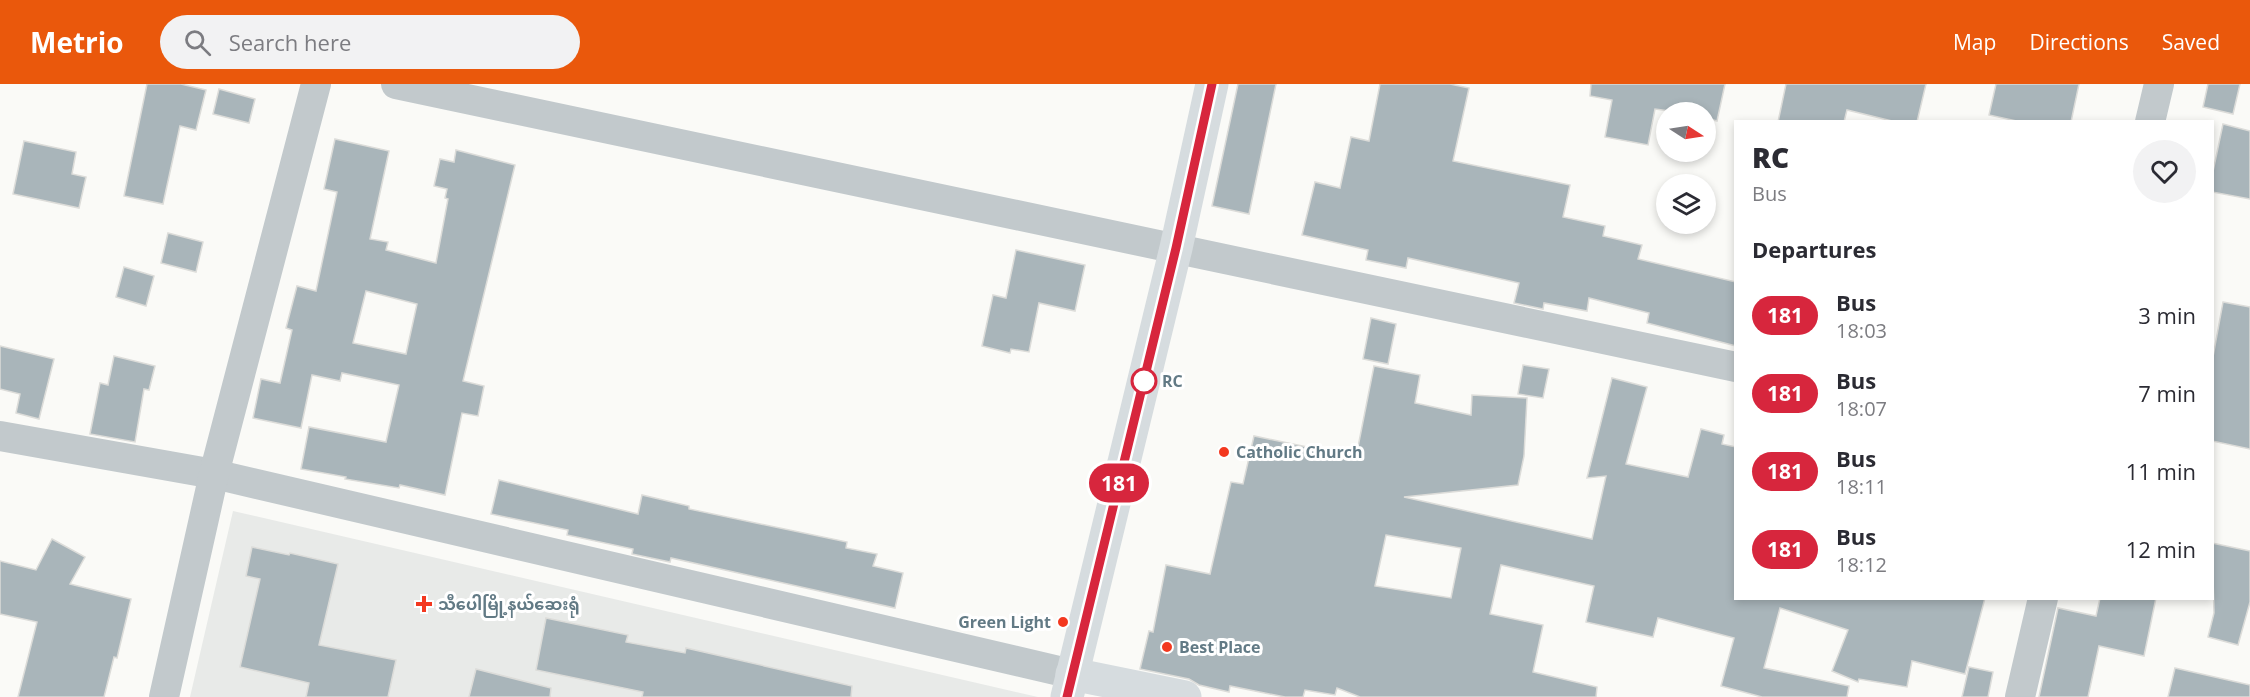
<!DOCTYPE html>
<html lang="en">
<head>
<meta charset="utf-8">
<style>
  :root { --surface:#fff; --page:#f2f2f3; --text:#2b2b33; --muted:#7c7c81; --accent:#ea580c }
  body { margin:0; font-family:"Open Sans","Noto Sans Myanmar",sans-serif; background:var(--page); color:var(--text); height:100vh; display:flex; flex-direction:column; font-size:22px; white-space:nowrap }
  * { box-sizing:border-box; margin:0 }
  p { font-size:20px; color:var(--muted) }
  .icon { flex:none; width:33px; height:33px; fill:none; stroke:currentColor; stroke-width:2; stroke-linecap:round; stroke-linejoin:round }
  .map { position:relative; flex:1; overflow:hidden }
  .details { position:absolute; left:1734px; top:36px; width:480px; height:480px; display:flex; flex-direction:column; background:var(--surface); border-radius:0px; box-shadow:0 3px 9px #0003 }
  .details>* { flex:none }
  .badge { padding:0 12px; border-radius:20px; font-size:21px; line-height:39px }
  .needle { width:39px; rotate:102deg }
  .buttons { position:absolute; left:1656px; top:18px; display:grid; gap:12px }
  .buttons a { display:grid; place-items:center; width:60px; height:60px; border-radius:50%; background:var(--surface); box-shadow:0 3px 9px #0003; font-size:30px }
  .map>.badge { position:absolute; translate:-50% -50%; box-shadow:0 0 0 3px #fff }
  h2 { padding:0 18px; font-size:22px; line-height:54px }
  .round { display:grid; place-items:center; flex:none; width:63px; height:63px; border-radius:32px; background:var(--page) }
  .head { display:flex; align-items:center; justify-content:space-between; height:102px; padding:0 18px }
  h1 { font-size:28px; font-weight:800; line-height:45px }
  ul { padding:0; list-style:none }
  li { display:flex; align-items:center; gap:18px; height:78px; padding:0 18px }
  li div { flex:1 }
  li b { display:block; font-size:22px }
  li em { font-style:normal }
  li .badge { min-width:66px; font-weight:700; text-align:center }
  header { display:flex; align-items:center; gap:36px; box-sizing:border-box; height:84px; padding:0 30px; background:var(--accent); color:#fff }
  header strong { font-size:28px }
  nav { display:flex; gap:33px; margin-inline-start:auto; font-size:21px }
  .search { width:420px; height:54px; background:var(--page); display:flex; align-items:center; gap:15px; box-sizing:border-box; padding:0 21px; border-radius:33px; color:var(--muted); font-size:22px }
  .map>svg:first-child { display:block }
  .built { fill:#e8eae8 }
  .building { fill:#a9b5ba; stroke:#dcdcd9; stroke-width:1.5; fill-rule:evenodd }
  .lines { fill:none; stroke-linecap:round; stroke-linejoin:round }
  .street { stroke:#c2c9cc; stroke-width:30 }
  .secondary { stroke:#d6dcdf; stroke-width:33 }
  .highway { stroke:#d6dcdf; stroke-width:33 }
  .line-casing { stroke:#fff; stroke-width:14 }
  .line { stroke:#d7263d; stroke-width:9 }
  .stop-dot { fill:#fff; stroke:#d7263d; stroke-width:3 }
  .poi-dot { fill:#f3381f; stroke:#fff; stroke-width:2 }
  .labels { text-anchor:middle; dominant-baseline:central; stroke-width:6; stroke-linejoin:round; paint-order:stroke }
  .stop-label { font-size:16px; font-weight:bold; fill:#627a85; stroke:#fff; text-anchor:start }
  .poi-label { font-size:16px; font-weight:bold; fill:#627a85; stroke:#fff; text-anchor:start }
</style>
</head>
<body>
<header>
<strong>Metrio</strong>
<div class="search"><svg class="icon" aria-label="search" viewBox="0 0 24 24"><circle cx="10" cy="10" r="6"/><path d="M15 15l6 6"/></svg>Search here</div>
<nav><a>Map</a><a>Directions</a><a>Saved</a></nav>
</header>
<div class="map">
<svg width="2250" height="613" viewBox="0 0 2250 613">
  <rect width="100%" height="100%" fill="#fafaf7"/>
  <polygon class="built" points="233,427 1038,613 190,613"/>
  <g class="building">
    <polygon points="147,0 181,0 206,6 196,46 180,42 163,120 124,112"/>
    <polygon points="1238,0 1276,0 1249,130 1212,122"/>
    <polygon points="1380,0 1450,0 1469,4 1453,77 1570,101 1563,133 1605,142 1603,152 1642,161 1638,175 1736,198 1736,262 1647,239 1649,229 1589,214 1587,227 1544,219 1543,225 1514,219 1519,199 1408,174 1406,184 1366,176 1368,166 1302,151 1315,98 1340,104 1351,53 1369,57"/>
    <polygon points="1591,0 1725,0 1717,37 1706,34 1706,28 1678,28 1655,25 1648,61 1605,53 1612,16 1590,12"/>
    <polygon points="1786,0 1926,0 1917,38 1896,38 1847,26 1844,38 1778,38"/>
    <polygon points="1996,0 2079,0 2071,38 2021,38 1989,31"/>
    <polygon points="2208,0 2240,0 2233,30 2203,23"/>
    <polygon points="219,5 255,15 249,39 213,30"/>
    <polygon points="2223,40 2250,47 2250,115 2212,108 2212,92"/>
    <path d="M335,55L389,67L370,155L388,158L386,166L436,179L448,115L445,114L447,105L434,102L440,75L454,78L456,66L515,81L463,297L484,302L478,332L462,329L445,411L400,401L399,404L345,395L346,393L301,385L309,343L386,358L399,301L342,289L340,297L312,291L301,344L253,334L261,295L280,299L292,246L286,244L297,202L316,207L337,108L324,105ZM366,207L417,220L406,270L353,259Z"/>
    <polygon points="24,57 76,68 72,90 86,93 79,124 13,110"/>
    <polygon points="168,149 203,158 196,188 161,179"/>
    <polygon points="1016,166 1085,181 1075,227 1039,219 1029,268 1011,265 1010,269 982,262 993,211 1006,214"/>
    <polygon points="124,183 154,192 146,222 116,213"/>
    <polygon points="2223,218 2250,223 2250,365 2212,357 2212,278"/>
    <polygon points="1371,234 1396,240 1388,280 1363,275"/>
    <polygon points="0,262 54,275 39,335 16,329 20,310 0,305"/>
    <polygon points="114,272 155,282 149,306 144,305 135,358 90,350 100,299 108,301"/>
    <polygon points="1523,281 1549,285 1543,314 1518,310"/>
    <path d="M1374,282L1420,291L1415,319L1471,331L1472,311L1527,314L1524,372L1518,401L1404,413L1592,455L1606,392L1587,394L1612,294L1647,303L1626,380L1688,393L1701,345L1724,351L1722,360L1736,363V514H1985L1965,590L1912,577L1907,603L1859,595L1858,598L1832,587L1848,546L1780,524L1764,584L1849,602L1847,613H1762L1721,602L1734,554L1658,534L1653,553L1586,538L1594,502L1501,481L1490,530L1543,541L1533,588L1597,603L1596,613H1360L1337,604L1335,611L1305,606L1303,613H1285L1230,602L1229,608L1199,601L1189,595L1140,585L1149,547L1153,548L1166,481L1210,490L1231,398L1243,400L1254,352L1341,370L1342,365L1357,368ZM1386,451L1461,464L1451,514L1375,502Z"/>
    <polygon points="499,396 638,430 642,411 689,422 689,425 847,458 846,464 877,470 873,482 903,489 895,524 671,474 670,478 632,470 633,465 567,451 568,446 491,430"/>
    <polygon points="52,455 85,473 70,500 131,515 117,574 114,573 104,613 18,613 37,538 0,530 0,477 36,486"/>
    <polygon points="2212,459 2250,467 2250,518 2238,561 2208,553 2214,529"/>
    <polygon points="252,463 289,471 290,469 338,480 319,561 396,576 388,613 306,613 309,599 240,583 260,495 246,492"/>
    <polygon points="2100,514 2156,514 2144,572 2099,562 2088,613 2039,613 2058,524 2096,532"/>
    <polygon points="546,534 628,551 626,558 685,569 686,564 852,602 851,613 642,613 643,608 536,586"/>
    <polygon points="1969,583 1993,588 1988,613 1962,613"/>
    <polygon points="2175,584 2250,601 2250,613 2168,613"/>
    <polygon points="476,585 551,604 550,613 469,613"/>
  </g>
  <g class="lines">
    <g class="street">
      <polyline points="396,0 1736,283"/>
      <polyline points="2150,38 2159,0"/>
      <polyline points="0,352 214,390 1072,590"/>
      <polyline points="164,613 214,390 316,0"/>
      <polyline points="2020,613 2043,514"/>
    </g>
    <polyline class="secondary" points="1072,590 1185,613"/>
    <polyline class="highway" points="1067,613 1176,164 1212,0"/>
  </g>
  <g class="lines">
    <g class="line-casing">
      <polyline id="line" points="1067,613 1176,164 1212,0"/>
    </g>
    <use href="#line" class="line"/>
  </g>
  <circle class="stop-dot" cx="1144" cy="297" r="12"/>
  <g class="poi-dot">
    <circle cx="1224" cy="368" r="6"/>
    <path d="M421 511h6v6h6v6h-6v6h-6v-6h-6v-6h6z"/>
    <circle cx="1063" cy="538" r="6"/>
    <circle cx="1167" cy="563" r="6"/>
  </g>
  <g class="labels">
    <g class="stop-label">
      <text x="1162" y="297">RC</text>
    </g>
    <g class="poi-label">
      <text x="1236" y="368">Catholic Church</text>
      <text x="438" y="520">သီပေါမြို့နယ်ဆေးရုံ</text>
      <text x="1051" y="538" text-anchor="end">Green Light</text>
      <text x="1179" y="563">Best Place</text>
    </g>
  </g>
</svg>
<div class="buttons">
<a><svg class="needle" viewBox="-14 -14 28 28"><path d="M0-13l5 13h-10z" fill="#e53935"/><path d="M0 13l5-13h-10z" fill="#7c7c81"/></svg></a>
<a><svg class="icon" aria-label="layers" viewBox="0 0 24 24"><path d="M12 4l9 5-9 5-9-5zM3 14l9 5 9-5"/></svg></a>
</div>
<b class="badge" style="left:1119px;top:399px;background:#d7263d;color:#fff">181</b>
<section class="details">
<div class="head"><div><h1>RC</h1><p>Bus</p></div><a class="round"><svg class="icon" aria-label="heart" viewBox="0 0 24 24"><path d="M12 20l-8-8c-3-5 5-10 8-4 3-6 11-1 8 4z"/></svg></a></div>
<h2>Departures</h2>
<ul>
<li><span class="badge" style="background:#d7263d;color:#fff">181</span><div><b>Bus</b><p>18:03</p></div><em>3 min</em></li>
<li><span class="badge" style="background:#d7263d;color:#fff">181</span><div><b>Bus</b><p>18:07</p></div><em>7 min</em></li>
<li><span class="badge" style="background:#d7263d;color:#fff">181</span><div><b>Bus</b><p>18:11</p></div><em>11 min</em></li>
<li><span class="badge" style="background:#d7263d;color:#fff">181</span><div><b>Bus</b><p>18:12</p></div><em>12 min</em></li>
</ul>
</section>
</div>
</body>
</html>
